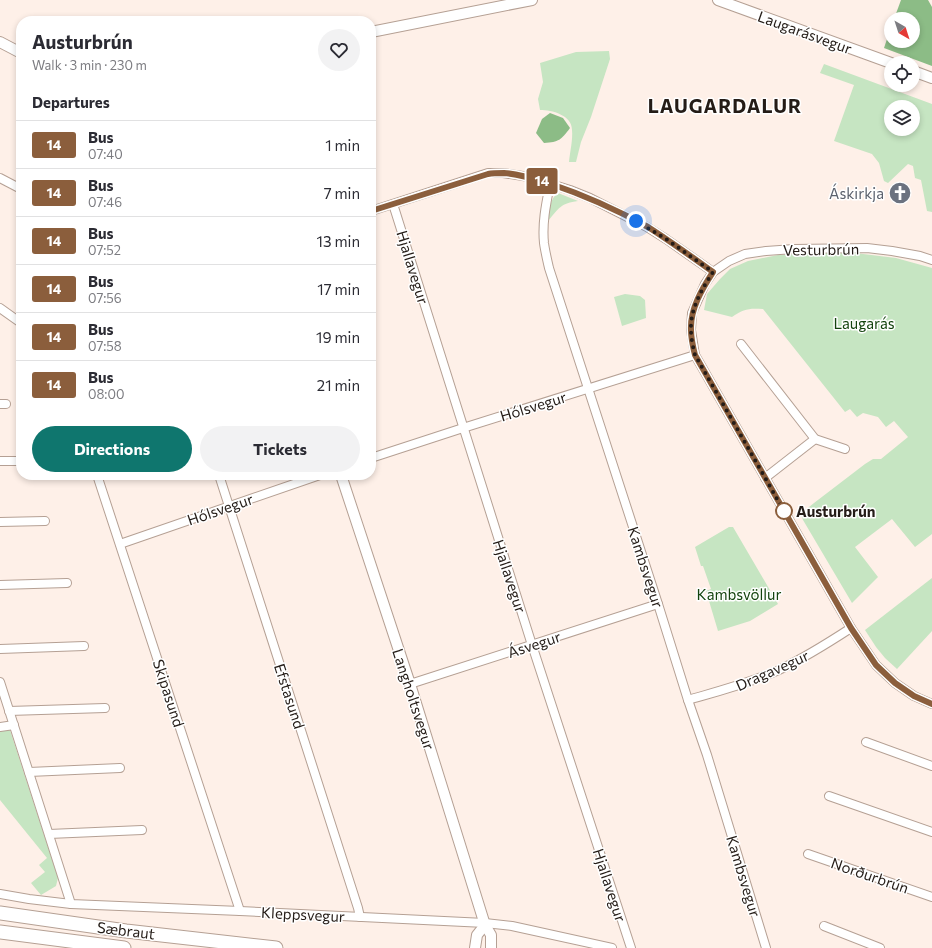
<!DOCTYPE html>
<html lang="en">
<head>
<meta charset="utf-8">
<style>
  :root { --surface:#fff; --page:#f2f2f3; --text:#2b2b33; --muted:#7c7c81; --line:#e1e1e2; --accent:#0f766e }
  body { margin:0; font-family:Commissioner,sans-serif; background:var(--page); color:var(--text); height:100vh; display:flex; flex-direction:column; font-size:15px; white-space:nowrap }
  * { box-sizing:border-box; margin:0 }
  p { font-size:13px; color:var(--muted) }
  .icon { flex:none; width:22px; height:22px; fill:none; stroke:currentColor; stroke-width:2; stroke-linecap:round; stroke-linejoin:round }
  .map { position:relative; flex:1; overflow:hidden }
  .sheet { position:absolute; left:16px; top:16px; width:360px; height:464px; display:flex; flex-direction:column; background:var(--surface); border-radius:16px; box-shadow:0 2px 6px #0003 }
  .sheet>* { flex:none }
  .badge { padding:0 8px; border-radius:3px; font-size:14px; line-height:26px }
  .needle { width:26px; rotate:141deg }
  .tools { position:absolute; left:884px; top:12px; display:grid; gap:8px }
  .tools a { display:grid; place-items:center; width:36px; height:36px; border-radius:50%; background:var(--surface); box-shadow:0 2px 6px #0003; font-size:20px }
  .you { position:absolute; width:20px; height:20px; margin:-10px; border:3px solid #fff; border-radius:50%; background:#1a73e8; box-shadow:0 0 0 6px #1a73e833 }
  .map>.badge { position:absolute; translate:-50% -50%; box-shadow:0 0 0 2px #fff }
  h2 { padding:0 16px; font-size:15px; line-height:36px }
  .round { display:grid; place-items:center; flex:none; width:42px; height:42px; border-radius:21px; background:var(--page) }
  .summary { display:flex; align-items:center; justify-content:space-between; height:68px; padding:0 16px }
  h1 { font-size:19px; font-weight:700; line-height:30px }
  .button { display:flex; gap:8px; margin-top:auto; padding:8px 16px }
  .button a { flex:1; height:46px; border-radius:24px; background:var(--accent); color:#fff; font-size:16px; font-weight:700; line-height:46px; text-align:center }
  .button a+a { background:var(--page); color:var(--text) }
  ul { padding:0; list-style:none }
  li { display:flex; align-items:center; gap:12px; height:48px; padding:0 16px; border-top:1px solid var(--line) }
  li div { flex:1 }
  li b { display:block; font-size:15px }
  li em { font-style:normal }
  li .badge { min-width:44px; font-weight:700; text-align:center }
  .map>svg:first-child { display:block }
  .green { fill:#c6e5c2; fill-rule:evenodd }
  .forest { fill:#8cbc86 }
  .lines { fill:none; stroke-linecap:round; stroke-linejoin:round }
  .minor-casing { stroke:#b5a094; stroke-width:10 }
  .tertiary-casing { stroke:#b5a094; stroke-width:12 }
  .primary-casing { stroke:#b5a094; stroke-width:15 }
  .minor { stroke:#fff; stroke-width:8 }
  .tertiary { stroke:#fff; stroke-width:10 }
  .primary { stroke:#fff; stroke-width:13 }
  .line-casing { stroke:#fff; stroke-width:9 }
  .line { stroke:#8b5e3c; stroke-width:6 }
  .walk { stroke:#241c17; stroke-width:4; stroke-dasharray:0 7.2 }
  .stop-dot { fill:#fff; stroke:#8b5e3c; stroke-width:2 }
  .labels { text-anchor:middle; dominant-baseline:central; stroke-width:3; stroke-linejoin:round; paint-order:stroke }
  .street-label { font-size:15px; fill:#241c17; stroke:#fff }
  .worship-label { font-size:15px; fill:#5b616d; stroke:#fff; text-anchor:end }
  .park-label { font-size:15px; fill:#13430d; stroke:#fff }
  .stop-label { font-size:15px; font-weight:bold; fill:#241c17; stroke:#fff; text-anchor:start }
  .district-label { font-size:19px; font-weight:bold; letter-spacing:1px; fill:#241c17; stroke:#fff }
</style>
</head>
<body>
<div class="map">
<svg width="932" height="948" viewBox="0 0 932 948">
  <rect width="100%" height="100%" fill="#fef0e8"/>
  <g class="green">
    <path d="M609,51L610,59L591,117L581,142L576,162H569C570,152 573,139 572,130C572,115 552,110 540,110L538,99L543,82L540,63L576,52Z"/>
    <path d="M824,64L932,104V212L927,211L921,180L915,178L913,166L908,164L888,183L884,181L879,163L872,154L834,141L854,85L820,73ZM891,107H913V129H891Z"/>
    <path d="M558,193L578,201C561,203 559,208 548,221C550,211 549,199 558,193Z"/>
    <path d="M820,253H855L896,258L932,268V534L915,547L892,519L855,547L878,577L852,603L803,520L801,514L804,511L814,503L865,464L873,459H881L908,437L894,421L886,427L878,417L863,413L857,417L850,409L845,412L763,309C748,308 744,309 732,317L704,310L707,294L720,279L730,269L748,261L778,255Z"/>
    <polygon points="625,294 640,296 645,300 646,318 622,326 614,297"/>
    <polygon points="729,527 733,527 778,604 750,621 718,631 706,591 711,589 703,566 701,566 695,547"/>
    <polygon points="932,578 932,631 897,669 885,658 876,647 865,630"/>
    <polygon points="9,727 58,878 56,886 41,895 31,883 45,872 39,865 47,858 0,800 0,729"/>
  </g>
  <g class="forest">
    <polygon points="901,0 928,0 932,7 932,66 884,48 891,27 891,41 913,41 913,19 894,19"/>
    <path d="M550,113L563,118L570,128C561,140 559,142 544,143L536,133L542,119Z"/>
  </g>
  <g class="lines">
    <g class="minor-casing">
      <g id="minor">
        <polyline points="0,178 21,189"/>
        <path d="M550,184C546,204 542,223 544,243C545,251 547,259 549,268L658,604L688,700L707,755L766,948"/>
        <polyline points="393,204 532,645 631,948"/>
        <polyline points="371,211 488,173 503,173 529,177 570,190 590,198 647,227 666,239 713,272"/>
        <polyline points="932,260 920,256 892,251 867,248 794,249 766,251 745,254 729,261 713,272 705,284 692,313 691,330 695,355 851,628 876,665 895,683 914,696 932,704"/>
        <polyline points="0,308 21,323"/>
        <polyline points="741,344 815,439 845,449"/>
        <polyline points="0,404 6,404"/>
        <polyline points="371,458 463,428 695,355"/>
        <polyline points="0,461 21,461"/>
        <polyline points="97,475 240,911"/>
        <polyline points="219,475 358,908 360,917"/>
        <polyline points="765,478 815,439"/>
        <polyline points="0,522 45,521"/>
        <polyline points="120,544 320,475"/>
        <polyline points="0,585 67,583"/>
        <polyline points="0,649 84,646"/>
        <polyline points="0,682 71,904"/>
        <polyline points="410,684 658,604"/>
        <path d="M688,700C719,691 750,683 779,670C804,658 828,643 851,628"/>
        <polyline points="9,711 105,708"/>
        <polyline points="0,727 14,725"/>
        <polyline points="866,742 932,766"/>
        <polyline points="29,772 120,768"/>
        <polyline points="829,796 932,832"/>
        <polyline points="49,834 142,830"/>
        <polyline points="808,854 932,897"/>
        <polyline points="0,894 29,899 71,904 240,911 485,923 512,926 612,948"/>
        <polyline points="824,926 880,948"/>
      </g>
    </g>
    <g class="tertiary-casing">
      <g id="tertiary">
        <polyline points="718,0 891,63"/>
        <polyline points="371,32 532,0"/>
        <polyline points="0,42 21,53"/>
        <polyline points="913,71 932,78"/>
        <polyline points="341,475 410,684 485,925 491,935 491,948"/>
        <polyline points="475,948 477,935 485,925"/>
      </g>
    </g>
    <g class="primary-casing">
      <g id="primary">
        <polyline points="0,913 126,931 276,948"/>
        <polyline points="0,932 124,948"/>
      </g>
    </g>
    <use href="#minor" class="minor"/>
    <use href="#tertiary" class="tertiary"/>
    <use href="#primary" class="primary"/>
  </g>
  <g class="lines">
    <g class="line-casing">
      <path id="line" d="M371,211L488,174C493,173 499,173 504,173C520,174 535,179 551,184C584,195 617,210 648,227C670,241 692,257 713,272C702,289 690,309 691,330C691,338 693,347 695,355L851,628L876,665L895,683L914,696L932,704"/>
    </g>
    <use href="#line" class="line"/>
    <path class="walk" d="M636,221L666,239L713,272C702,289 690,309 691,330C691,338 693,347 695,355L784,511"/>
  </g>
  <defs>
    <g id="church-disc" transform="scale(1.15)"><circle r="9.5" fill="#6b7280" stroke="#fff"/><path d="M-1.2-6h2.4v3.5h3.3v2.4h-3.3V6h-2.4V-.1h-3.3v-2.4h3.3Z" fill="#fff"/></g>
  </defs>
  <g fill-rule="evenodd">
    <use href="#church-disc" x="900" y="193"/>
  </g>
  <circle class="stop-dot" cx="784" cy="511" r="8"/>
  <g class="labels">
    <g class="street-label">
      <text transform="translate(805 32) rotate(20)">Laugarásvegur</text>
      <text transform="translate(821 249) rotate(-1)">Vesturbrún</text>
      <text transform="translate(413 267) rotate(73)">Hjallavegur</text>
      <text transform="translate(533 406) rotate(-17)">Hólsvegur</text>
      <text transform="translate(220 509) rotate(-19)">Hólsvegur</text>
      <text transform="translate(646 567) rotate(72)">Kambsvegur</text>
      <text transform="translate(510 576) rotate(72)">Hjallavegur</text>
      <text transform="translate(534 644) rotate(-18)">Ásvegur</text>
      <text transform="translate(772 670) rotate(-24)">Dragavegur</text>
      <text transform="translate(169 693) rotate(72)">Skipasund</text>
      <text transform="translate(290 696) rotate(72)">Efstasund</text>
      <text transform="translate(414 699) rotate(72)">Langholtsvegur</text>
      <text transform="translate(870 875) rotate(19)">Norðurbrún</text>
      <text transform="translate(744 876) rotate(73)">Kambsvegur</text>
      <text transform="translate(610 885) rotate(72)">Hjallavegur</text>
      <text transform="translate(303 914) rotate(3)">Kleppsvegur</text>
      <text transform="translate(126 930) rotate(7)">Sæbraut</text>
    </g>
    <g class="worship-label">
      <text x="884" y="193">Áskirkja</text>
    </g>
    <g class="park-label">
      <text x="864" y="323">Laugarás</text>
      <text x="739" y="594">Kambsvöllur</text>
    </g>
    <g class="stop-label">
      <text x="796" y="511">Austurbrún</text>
    </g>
    <g class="district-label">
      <text x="725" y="105">LAUGARDALUR</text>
    </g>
  </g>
</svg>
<div class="tools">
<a><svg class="needle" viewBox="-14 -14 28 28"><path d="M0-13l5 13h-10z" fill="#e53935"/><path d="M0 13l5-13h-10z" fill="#7c7c81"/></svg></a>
<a><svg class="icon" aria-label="locate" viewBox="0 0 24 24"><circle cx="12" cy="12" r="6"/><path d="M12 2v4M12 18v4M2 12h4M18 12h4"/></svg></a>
<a><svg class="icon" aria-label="layers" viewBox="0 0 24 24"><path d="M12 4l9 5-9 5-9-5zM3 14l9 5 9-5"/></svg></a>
</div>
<div class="you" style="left:636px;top:221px"></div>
<b class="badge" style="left:542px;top:181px;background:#8b5e3c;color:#fff">14</b>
<section class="sheet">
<div class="summary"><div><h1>Austurbrún</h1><p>Walk · 3 min · 230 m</p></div><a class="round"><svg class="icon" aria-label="heart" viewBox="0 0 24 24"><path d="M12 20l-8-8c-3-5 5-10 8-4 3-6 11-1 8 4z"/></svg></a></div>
<h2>Departures</h2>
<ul>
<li><span class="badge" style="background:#8b5e3c;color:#fff">14</span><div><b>Bus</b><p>07:40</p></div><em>1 min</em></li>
<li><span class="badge" style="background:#8b5e3c;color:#fff">14</span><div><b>Bus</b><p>07:46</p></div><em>7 min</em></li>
<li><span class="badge" style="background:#8b5e3c;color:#fff">14</span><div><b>Bus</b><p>07:52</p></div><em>13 min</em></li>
<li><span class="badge" style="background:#8b5e3c;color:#fff">14</span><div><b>Bus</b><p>07:56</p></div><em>17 min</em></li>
<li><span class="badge" style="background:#8b5e3c;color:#fff">14</span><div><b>Bus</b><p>07:58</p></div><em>19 min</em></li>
<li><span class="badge" style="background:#8b5e3c;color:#fff">14</span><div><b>Bus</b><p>08:00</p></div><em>21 min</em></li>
</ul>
<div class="button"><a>Directions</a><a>Tickets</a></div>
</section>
</div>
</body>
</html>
